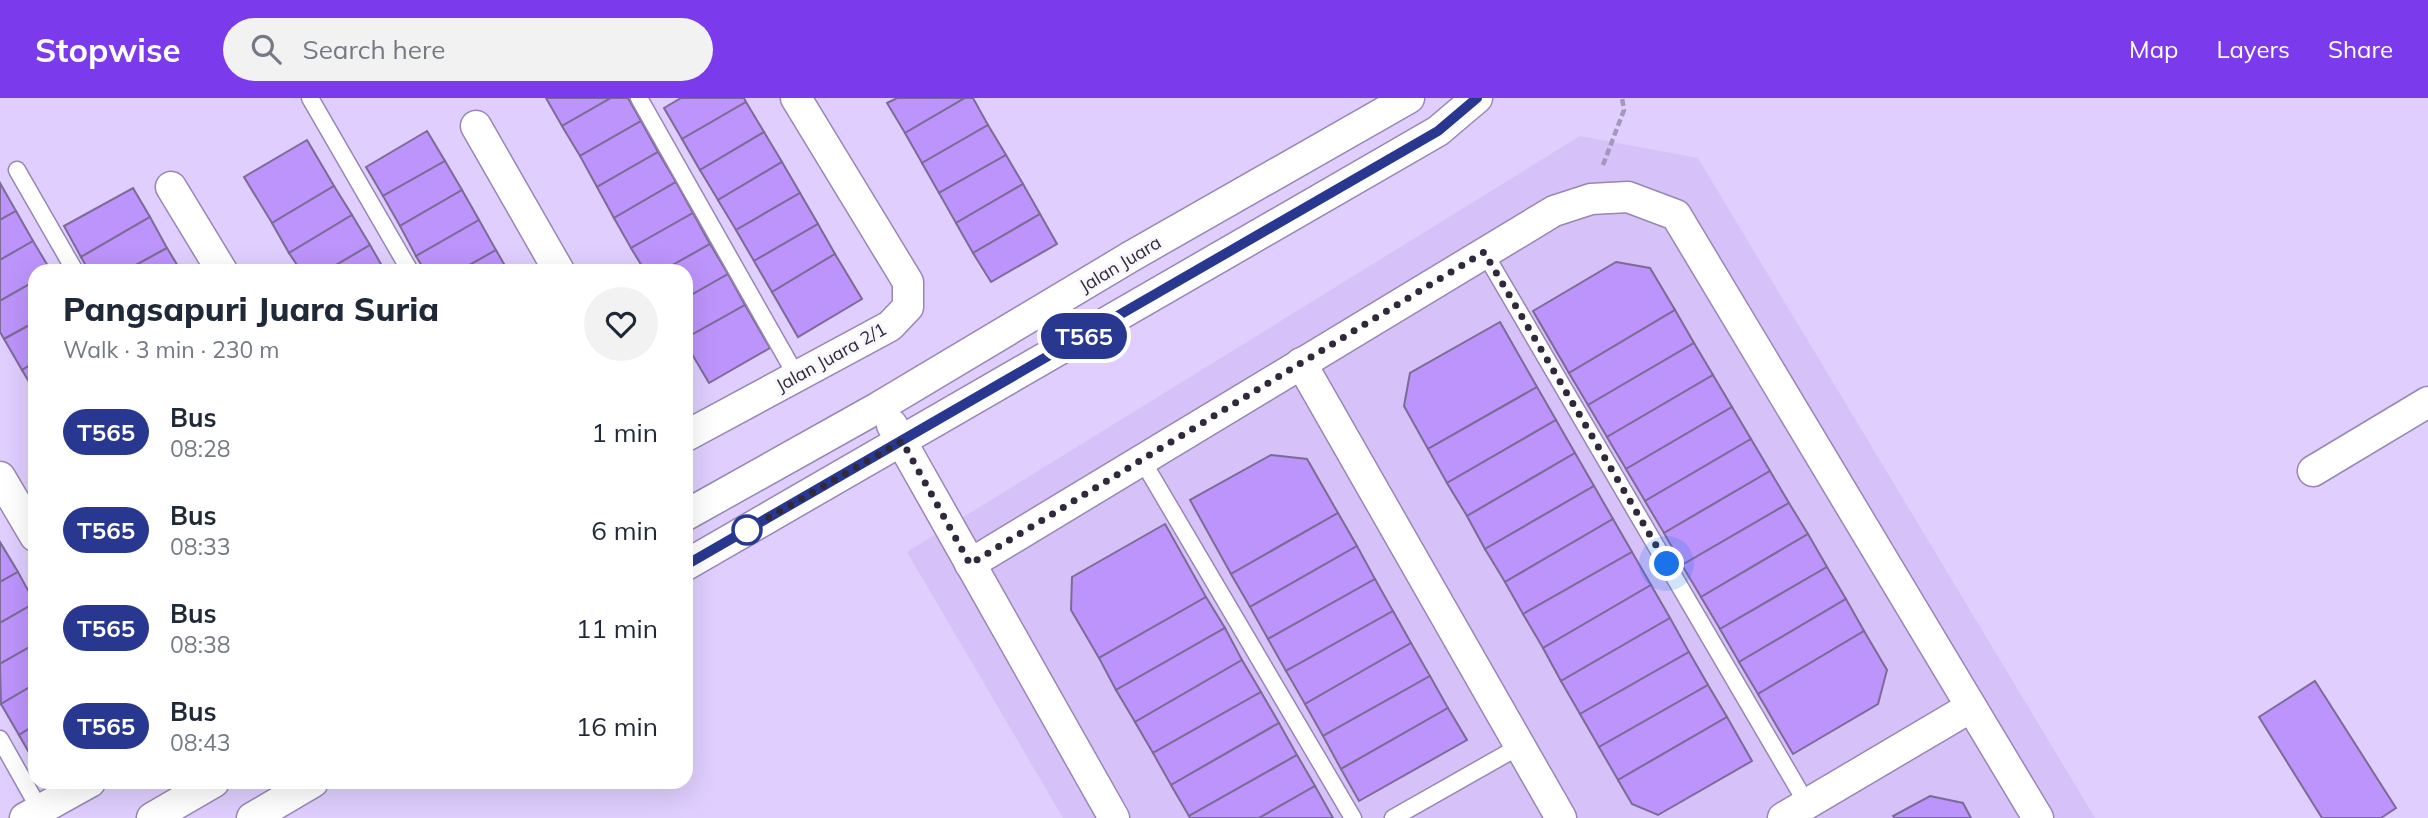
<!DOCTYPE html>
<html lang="en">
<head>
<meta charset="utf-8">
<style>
  :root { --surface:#fff; --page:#f2f2f3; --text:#1f2937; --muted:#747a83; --accent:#7c3aed }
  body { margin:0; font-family:Mulish,sans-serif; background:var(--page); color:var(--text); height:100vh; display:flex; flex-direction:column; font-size:26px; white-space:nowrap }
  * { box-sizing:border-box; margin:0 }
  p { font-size:23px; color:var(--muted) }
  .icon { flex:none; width:38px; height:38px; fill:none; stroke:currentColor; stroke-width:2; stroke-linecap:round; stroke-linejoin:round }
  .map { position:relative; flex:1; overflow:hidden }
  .panel { position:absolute; left:28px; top:166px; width:665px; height:525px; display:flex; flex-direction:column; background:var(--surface); border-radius:21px; box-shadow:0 7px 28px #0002 }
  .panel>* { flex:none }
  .badge { padding:0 14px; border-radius:23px; font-size:24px; line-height:46px }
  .you { position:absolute; width:35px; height:35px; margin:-18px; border:5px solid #fff; border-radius:50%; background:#1a73e8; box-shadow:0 0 0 10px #1a73e833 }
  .map>.badge { position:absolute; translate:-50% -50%; box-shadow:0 0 0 4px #fff }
  .round { display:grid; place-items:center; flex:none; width:74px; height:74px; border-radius:37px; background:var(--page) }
  .head { display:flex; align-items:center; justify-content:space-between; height:119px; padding:0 35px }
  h1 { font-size:33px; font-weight:800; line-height:52px }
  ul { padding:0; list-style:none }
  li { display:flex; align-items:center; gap:21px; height:98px; padding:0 35px }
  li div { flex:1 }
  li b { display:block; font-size:26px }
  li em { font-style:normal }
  li .badge { min-width:77px; font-weight:700; text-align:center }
  header { display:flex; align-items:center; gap:42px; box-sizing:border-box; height:98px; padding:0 35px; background:var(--accent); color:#fff }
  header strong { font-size:33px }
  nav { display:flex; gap:38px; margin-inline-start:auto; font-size:24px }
  .search { width:490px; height:63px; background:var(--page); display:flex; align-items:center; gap:18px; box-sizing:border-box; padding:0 24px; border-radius:38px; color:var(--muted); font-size:26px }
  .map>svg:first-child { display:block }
  .built { fill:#d6c2f8 }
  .building { fill:#bd94fb; stroke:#7c6b97; stroke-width:2 }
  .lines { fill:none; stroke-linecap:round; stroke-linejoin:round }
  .lane-casing { stroke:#9787b4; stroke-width:19 }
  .street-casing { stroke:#9787b4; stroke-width:33 }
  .path { stroke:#a497bd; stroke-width:4.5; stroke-dasharray:7 3.5; stroke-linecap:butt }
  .lane { stroke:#fff; stroke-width:16 }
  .street { stroke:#fff; stroke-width:30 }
  .line-casing { stroke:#fff; stroke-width:16 }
  .line { stroke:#283890; stroke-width:10 }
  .walk { stroke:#30293c; stroke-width:7; stroke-dasharray:0 12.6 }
  .stop-dot { fill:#fff; stroke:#283890; stroke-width:3.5 }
  .labels { text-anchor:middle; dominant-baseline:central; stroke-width:6; stroke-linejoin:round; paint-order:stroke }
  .street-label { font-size:18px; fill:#30293c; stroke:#f9f7fc }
</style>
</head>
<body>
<header>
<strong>Stopwise</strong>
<div class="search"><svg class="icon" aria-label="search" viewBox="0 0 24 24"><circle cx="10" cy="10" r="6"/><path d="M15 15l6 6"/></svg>Search here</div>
<nav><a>Map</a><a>Layers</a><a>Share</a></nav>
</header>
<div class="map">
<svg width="2428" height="720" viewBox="0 0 2428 720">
  <rect width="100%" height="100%" fill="#dfcefe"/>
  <polygon class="built" points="1580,38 1698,60 2095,720 1063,720 907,454"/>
  <g class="building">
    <polygon points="546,0 611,0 562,28"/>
    <polygon points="611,0 628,0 641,23 580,58 562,28"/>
    <polygon points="681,0 744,0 746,4 682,41 664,10"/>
    <polygon points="897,0 965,0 905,35 887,5"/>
    <polygon points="965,0 973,0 988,27 922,65 905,35"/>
    <polygon points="746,4 764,34 700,72 682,41"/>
    <polygon points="641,23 658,54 597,89 580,58"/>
    <polygon points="988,27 1006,57 939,95 922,65"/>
    <polygon points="427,33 445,63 383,98 366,69"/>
    <polygon points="764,34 782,64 718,102 700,72"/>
    <polygon points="307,42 334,88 272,125 244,79"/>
    <polygon points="658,54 676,84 614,120 597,89"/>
    <polygon points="1006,57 1023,86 956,125 939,95"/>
    <polygon points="445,63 462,92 400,128 383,98"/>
    <polygon points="782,64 800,95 736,132 718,102"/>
    <polygon points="676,84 693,115 631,150 614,120"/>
    <polygon points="0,85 16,113 0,122"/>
    <polygon points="1023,86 1040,116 973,155 956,125"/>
    <polygon points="334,88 352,117 289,155 272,125"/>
    <polygon points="133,90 150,119 81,159 64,128"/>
    <polygon points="462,92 479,122 416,158 400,128"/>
    <polygon points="800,95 818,126 754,163 736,132"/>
    <polygon points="16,113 33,143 0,162 0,122"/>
    <polygon points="693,115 710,146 662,173 645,173 631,150"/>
    <polygon points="1040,116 1057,146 991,184 973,155"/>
    <polygon points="352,117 370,147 326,173 301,173 289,155"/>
    <polygon points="150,119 167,150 125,173 89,173 81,159"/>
    <polygon points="479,122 496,152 459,173 425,173 416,158"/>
    <polygon points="818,126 835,156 772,194 754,163"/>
    <polygon points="33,143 51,173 35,173 35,183 0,203 0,162"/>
    <polygon points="710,146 728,176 686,200 686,173 662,173"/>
    <polygon points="370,147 385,173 326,173"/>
    <polygon points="167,150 181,173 125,173"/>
    <polygon points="496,152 508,173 459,173"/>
    <polygon points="835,156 862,201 798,239 772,194"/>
    <polygon points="1616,164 1650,170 1675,212 1569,275 1533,213"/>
    <polygon points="728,176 745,207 686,240 686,200"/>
    <polygon points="35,183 35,224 4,241 0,234 0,203"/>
    <polygon points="745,207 770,250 709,285 686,246 686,240"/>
    <polygon points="1675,212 1694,245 1588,307 1569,275"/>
    <polygon points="35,224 35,264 22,272 4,241"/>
    <polygon points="1500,224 1537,289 1428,351 1404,308 1410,275"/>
    <polygon points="1694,245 1713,277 1607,339 1588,307"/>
    <polygon points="35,264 35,294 22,272"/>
    <polygon points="1713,277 1732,309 1626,371 1607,339"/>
    <polygon points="1537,289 1556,322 1447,385 1428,351"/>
    <polygon points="1732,309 1751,341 1645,403 1626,371"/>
    <polygon points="1556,322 1575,355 1467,418 1447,385"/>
    <polygon points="1751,341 1770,373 1664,435 1645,403"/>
    <polygon points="1575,355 1594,388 1485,451 1467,418"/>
    <polygon points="1271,357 1307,361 1338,415 1231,476 1190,402"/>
    <polygon points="1770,373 1789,405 1682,467 1664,435"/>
    <polygon points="1594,388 1613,421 1505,484 1485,451"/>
    <polygon points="1789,405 1808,436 1701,499 1682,467"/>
    <polygon points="1338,415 1357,448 1250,509 1231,476"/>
    <polygon points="1613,421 1632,454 1523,516 1505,484"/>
    <polygon points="1165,426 1206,499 1099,560 1071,512 1072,479"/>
    <polygon points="1808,436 1827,469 1720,531 1701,499"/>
    <polygon points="0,444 18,474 0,484"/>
    <polygon points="1357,448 1375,481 1268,541 1250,509"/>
    <polygon points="1632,454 1651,487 1543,550 1523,516"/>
    <polygon points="1827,469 1846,501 1739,564 1720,531"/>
    <polygon points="18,474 35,505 0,525 0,484"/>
    <polygon points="1375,481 1393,513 1286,573 1268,541"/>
    <polygon points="1651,487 1670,520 1561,583 1543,550"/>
    <polygon points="1206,499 1225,530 1116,592 1099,560"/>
    <polygon points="1846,501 1864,533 1758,596 1739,564"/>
    <polygon points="35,505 35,546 0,566 0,525"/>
    <polygon points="1393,513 1411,545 1305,606 1286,573"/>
    <polygon points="1670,520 1689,554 1580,616 1561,583"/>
    <polygon points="1225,530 1242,562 1135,624 1116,592"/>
    <polygon points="1864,533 1887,572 1878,606 1793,656 1758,596"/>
    <polygon points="1411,545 1430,578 1323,638 1305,606"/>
    <polygon points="35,546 35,586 1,606 0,566"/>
    <polygon points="1689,554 1708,587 1599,649 1580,616"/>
    <polygon points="1242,562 1261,594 1153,655 1135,624"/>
    <polygon points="1430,578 1448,610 1341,671 1323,638"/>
    <polygon points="2315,583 2396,710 2381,720 2322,720 2259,619"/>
    <polygon points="35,586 35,627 19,637 1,606"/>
    <polygon points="1708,587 1727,619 1618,682 1599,649"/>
    <polygon points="1261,594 1279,625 1171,687 1153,655"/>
    <polygon points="1448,610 1467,642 1359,703 1341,671"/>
    <polygon points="1727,619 1752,663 1658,717 1632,706 1618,682"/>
    <polygon points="1279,625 1297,657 1189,718 1171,687"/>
    <polygon points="35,627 35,665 19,637"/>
    <polygon points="1297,657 1315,688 1259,720 1190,720 1189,718"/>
    <polygon points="1315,688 1333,720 1259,720"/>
    <polygon points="1930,698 1963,705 1971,720 1895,720 1893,718"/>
  </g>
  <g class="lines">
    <g class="lane-casing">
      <g id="lane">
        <polyline points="310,0 410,173"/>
        <polyline points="639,0 797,279"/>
        <polyline points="17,72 75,173"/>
        <polyline points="1484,154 1807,706"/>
        <polyline points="1142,362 1353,720"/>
        <polyline points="0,641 40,712"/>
        <polyline points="1393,720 1520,648"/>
      </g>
    </g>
    <g class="street-casing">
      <g id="street">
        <polyline points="476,28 559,173"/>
        <polyline points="171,89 222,173"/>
        <polyline points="1301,265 1561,720"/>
        <polyline points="892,327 1114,720"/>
        <polyline points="686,338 890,228 908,209 908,184 796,0"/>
        <polyline points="2313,373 2428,304"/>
        <polyline points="0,379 35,438"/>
        <polyline points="686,417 879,309 1130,159 1409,0"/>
        <polyline points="970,466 1554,113 1591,101 1628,99 1676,117 2038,720"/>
        <polyline points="686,467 1438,33 1477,0"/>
        <polyline points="25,720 90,684"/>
        <polyline points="152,720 214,684"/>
        <polyline points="252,720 313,684"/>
        <polyline points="1783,720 1971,609"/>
      </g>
    </g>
    <polyline class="path" points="1603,67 1624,12 1622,0"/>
    <use href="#lane" class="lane"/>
    <use href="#street" class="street"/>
  </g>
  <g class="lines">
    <g class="line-casing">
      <polyline id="line" points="686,467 1438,33 1477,0"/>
    </g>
    <use href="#line" class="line"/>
    <polyline class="walk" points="747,432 902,343 970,466 1484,154 1667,466"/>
  </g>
  <circle class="stop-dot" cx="747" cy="432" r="14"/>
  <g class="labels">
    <g class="street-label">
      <text transform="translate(1120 166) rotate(-31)">Jalan Juara</text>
      <text transform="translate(831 259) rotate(-29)">Jalan Juara 2/1</text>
    </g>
  </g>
</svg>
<div class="you" style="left:1667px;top:466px"></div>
<b class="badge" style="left:1084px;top:238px;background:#283890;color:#fff">T565</b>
<section class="panel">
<div class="head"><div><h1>Pangsapuri Juara Suria</h1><p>Walk · 3 min · 230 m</p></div><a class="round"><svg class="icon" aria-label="heart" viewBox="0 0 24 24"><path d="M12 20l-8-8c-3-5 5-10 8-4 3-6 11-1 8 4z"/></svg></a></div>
<ul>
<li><span class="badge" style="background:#283890;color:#fff">T565</span><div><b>Bus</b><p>08:28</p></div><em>1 min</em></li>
<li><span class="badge" style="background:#283890;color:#fff">T565</span><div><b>Bus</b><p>08:33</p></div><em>6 min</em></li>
<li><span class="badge" style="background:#283890;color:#fff">T565</span><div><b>Bus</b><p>08:38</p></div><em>11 min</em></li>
<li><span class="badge" style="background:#283890;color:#fff">T565</span><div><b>Bus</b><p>08:43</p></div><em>16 min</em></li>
</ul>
</section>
</div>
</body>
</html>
